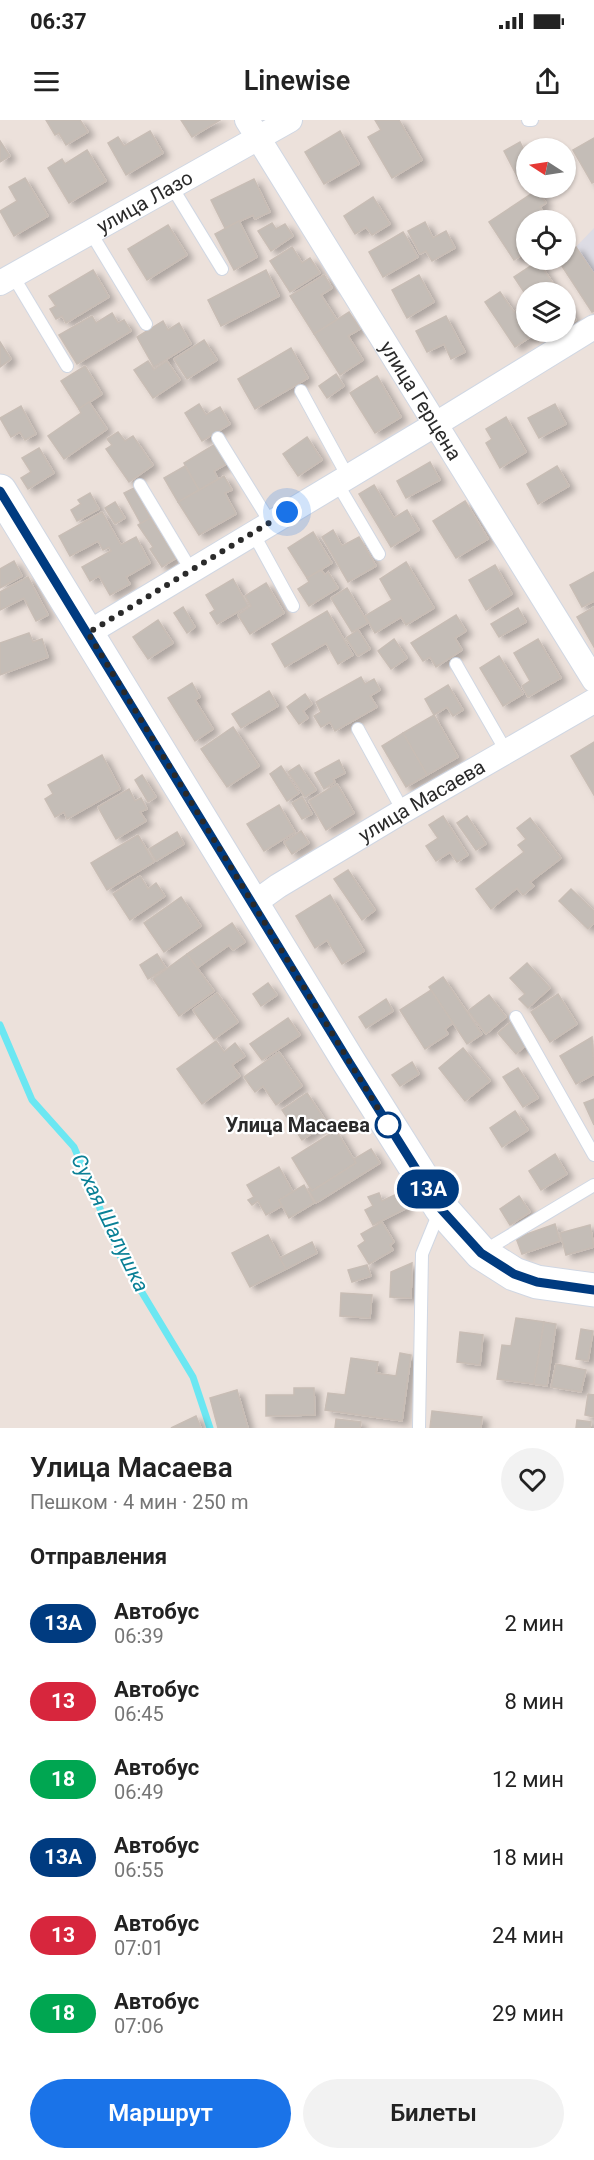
<!DOCTYPE html>
<html lang="ru">
<head>
<meta charset="utf-8">
<style>
  :root { --surface:#fff; --page:#f2f2f2; --text:#222; --muted:#767676; --accent:#1a73e8 }
  body { margin:0; font-family:Roboto,sans-serif; background:var(--page); color:var(--text); height:100vh; display:flex; flex-direction:column; font-size:22px; white-space:nowrap }
  * { box-sizing:border-box; margin:0 }
  p { font-size:20px; color:var(--muted) }
  .icon { flex:none; width:33px; height:33px; fill:none; stroke:currentColor; stroke-width:2; stroke-linecap:round; stroke-linejoin:round }
  .map { position:relative; height:1308px; overflow:hidden }
  .panel { display:flex; flex-direction:column; background:var(--surface); flex:1 }
  .panel>* { flex:none }
  .badge { padding:0 12px; border-radius:20px; font-size:21px; line-height:39px }
  .needle { width:39px; rotate:282deg }
  .fabs { position:absolute; left:516px; top:18px; display:grid; gap:12px }
  .fabs a { display:grid; place-items:center; width:60px; height:60px; border-radius:50%; background:var(--surface); box-shadow:0 2px 4px #0004; font-size:30px }
  .you { position:absolute; width:30px; height:30px; margin:-15px; border:4px solid #fff; border-radius:50%; background:#1a73e8; box-shadow:0 0 0 9px #1a73e833 }
  .map>.badge { position:absolute; translate:-50% -50%; box-shadow:0 0 0 3px #fff }
  h2 { padding:0 30px; font-size:22px; line-height:54px }
  .round { display:grid; place-items:center; flex:none; width:63px; height:63px; border-radius:32px; background:var(--page) }
  .head { display:flex; align-items:center; justify-content:space-between; height:102px; padding:0 30px }
  h1 { font-size:28px; font-weight:600; line-height:45px }
  .button { display:flex; gap:12px; margin-top:auto; padding:12px 30px }
  .button a { flex:1; height:69px; border-radius:36px; background:var(--accent); color:#fff; font-size:24px; font-weight:600; line-height:69px; text-align:center }
  .button a+a { background:var(--page); color:var(--text) }
  ul { padding:0; list-style:none }
  li { display:flex; align-items:center; gap:18px; height:78px; padding:0 30px }
  li div { flex:1 }
  li b { display:block; font-size:22px }
  li em { font-style:normal }
  li .badge { min-width:66px; font-weight:700; text-align:center }
  .status { display:flex; justify-content:space-between; align-items:center; height:42px; padding:0 30px; background:var(--surface); direction:ltr }
  .status svg { height:16px; fill:currentColor }
  header { display:flex; justify-content:space-between; align-items:center; height:78px; padding:0 30px; background:var(--surface); font-size:27px; font-weight:600 }
  .map>svg:first-child { display:block }
  .industrial { fill:#dddce4 }
  .lines { fill:none; stroke-linecap:round; stroke-linejoin:round }
  .stream { stroke:#6be7f2; stroke-width:7 }
  .building { fill:#c4bdb7; stroke:#c8bdb5; stroke-width:1.5; filter:url(#shadow) }
  .service-casing { stroke:#d0d7e3; stroke-width:14 }
  .minor-casing { stroke:#d0d7e3; stroke-width:26 }
  .secondary-casing { stroke:#d0d7e3; stroke-width:35 }
  .service { stroke:#fff; stroke-width:12 }
  .minor { stroke:#fff; stroke-width:24 }
  .secondary { stroke:#fff; stroke-width:33 }
  .line-casing { stroke:#fff; stroke-width:14 }
  .line { stroke:#003b80; stroke-width:9 }
  .walk { stroke:#2a2a2a; stroke-width:6; stroke-dasharray:0 10.8 }
  .stop-dot { fill:#fff; stroke:#003b80; stroke-width:3 }
  .labels { text-anchor:middle; dominant-baseline:central; stroke-width:4.5; stroke-linejoin:round; paint-order:stroke }
  .street-label { font-size:20px; fill:#2a2a2a; stroke:#fff }
  .stop-label { font-size:20px; font-weight:bold; fill:#2a2a2a; stroke:#fff; text-anchor:end }
  .water-label { font-size:21px; font-style:italic; fill:#0a8096; stroke:#fff }
</style>
</head>
<body>
<div class="status"><b>06:37</b><svg viewBox="0 0 49 12"><path d="M0 12V9h3v3zM5 12V6h3v6zM10 12V3h3v9zM15 12V0h3v12zM26 1h20v11H26zM47 4h2v5h-2z"/></svg></div>
<header><svg class="icon" aria-label="menu" viewBox="0 0 24 24"><path d="M4 6h16M4 12h16M4 18h16"/></svg>Linewise<svg class="icon" aria-label="share" viewBox="0 0 24 24"><path d="M12 15V3M7 8l5-5 5 5M5 13v7h14v-7"/></svg></header>
<div class="map">
<svg width="594" height="1308" viewBox="0 0 594 1308">
  <defs>
    <filter id="shadow"><feDropShadow dx="6" dy="4" stdDeviation="3" flood-color="#0004"/></filter>
  </defs>
  <rect width="100%" height="100%" fill="#ece1db"/>
  <polygon class="industrial" points="594,108 594,191 592,192 558,140 566,140 566,134 576,127"/>
  <g class="lines">
    <polyline class="stream" points="0,905 32,980 74,1027 120,1136 193,1257 210,1308"/>
  </g>
  <g class="building">
    <polygon points="46,0 80,0 88,12 66,25 59,13 55,15"/>
    <polygon points="181,0 220,0 192,17"/>
    <polygon points="375,0 399,0 422,40 392,58 368,17 381,10"/>
    <polygon points="150,11 163,33 126,55 108,23 118,17 124,26"/>
    <polygon points="340,11 359,44 324,64 305,32"/>
    <polygon points="594,18 594,62 592,63 573,30"/>
    <polygon points="0,21 10,36 0,42"/>
    <polygon points="520,22 526,34 526,56 519,60 504,31"/>
    <polygon points="87,30 106,61 69,83 48,48 62,39 65,44"/>
    <polygon points="25,58 48,96 14,116 0,91 17,81 9,67"/>
    <polygon points="254,59 270,92 255,99 253,95 225,108 211,80"/>
    <polygon points="537,70 546,83 540,87 548,100 526,100 526,132 514,140 489,102"/>
    <polygon points="373,77 390,104 372,115 366,107 355,114 344,96"/>
    <polygon points="239,101 257,137 234,150 215,114"/>
    <polygon points="425,102 433,118 446,111 455,128 432,141 426,131 420,134 408,111"/>
    <polygon points="272,103 276,109 285,104 293,116 271,131 258,111"/>
    <polygon points="168,105 187,135 147,160 128,129"/>
    <polygon points="403,112 418,137 383,157 369,132"/>
    <polygon points="292,127 302,143 310,138 320,153 290,172 270,141"/>
    <polygon points="576,127 594,154 594,191 592,192 558,140 566,140 566,134"/>
    <polygon points="538,141 559,172 526,172 526,175 514,157"/>
    <polygon points="93,150 109,177 66,203 62,196 56,199 50,189 56,186 49,176"/>
    <polygon points="266,150 279,176 221,206 208,180"/>
    <polygon points="324,155 332,168 321,175 337,200 314,214 290,176"/>
    <polygon points="419,155 434,182 407,198 392,170"/>
    <polygon points="500,172 514,192 525,185 526,212 538,212 515,227 485,182"/>
    <polygon points="566,183 576,200 566,207"/>
    <polygon points="349,192 360,209 348,216 363,240 340,255 314,214"/>
    <polygon points="112,193 118,203 124,200 131,211 77,244 59,215 92,196 96,203"/>
    <polygon points="446,196 465,232 451,239 444,224 427,232 416,211"/>
    <polygon points="163,201 168,210 179,203 191,224 154,247 137,217"/>
    <polygon points="204,220 217,240 187,259 174,239"/>
    <polygon points="0,222 11,239 0,247"/>
    <polygon points="291,228 308,258 255,289 238,259"/>
    <polygon points="148,241 154,250 167,241 180,260 153,278 134,250"/>
    <polygon points="85,246 102,274 79,289 61,261"/>
    <polygon points="336,254 344,266 327,278 319,266"/>
    <polygon points="377,256 401,297 375,313 350,273"/>
    <polygon points="89,282 107,309 64,339 48,316 81,293 79,289"/>
    <polygon points="199,284 206,295 220,287 230,304 202,321 185,293"/>
    <polygon points="555,284 566,304 539,318 528,298"/>
    <polygon points="21,286 36,314 25,320 20,312 11,317 0,298"/>
    <polygon points="506,297 526,332 500,348 486,323 492,319 486,309"/>
    <polygon points="118,312 125,321 133,316 153,345 129,362 106,329 112,325 107,319"/>
    <polygon points="307,317 322,340 298,356 283,334"/>
    <polygon points="217,323 228,343 214,351 218,359 199,370 184,343"/>
    <polygon points="39,328 54,353 28,369 21,358 31,352 22,338"/>
    <polygon points="430,342 440,360 406,378 397,361"/>
    <polygon points="185,346 199,370 178,382 164,358"/>
    <polygon points="557,346 569,366 538,384 527,364"/>
    <polygon points="224,356 232,370 225,373 236,394 199,415 178,382"/>
    <polygon points="374,365 394,398 407,390 419,410 391,427 359,374"/>
    <polygon points="134,368 150,398 141,404 124,373"/>
    <polygon points="90,373 99,389 77,401 71,390 81,384 78,380"/>
    <polygon points="465,381 488,419 456,438 433,401"/>
    <polygon points="115,382 125,398 115,404 105,388"/>
    <polygon points="102,392 121,425 136,417 150,443 126,457 130,464 110,475 99,456 90,461 82,447 111,431 109,427 103,430 98,421 70,436 59,416"/>
    <polygon points="150,398 176,438 162,447 150,429 153,427 138,405"/>
    <polygon points="333,410 342,426 359,417 376,446 348,462 322,417"/>
    <polygon points="313,412 332,443 307,458 288,428"/>
    <polygon points="14,441 22,456 0,468 0,449"/>
    <polygon points="406,442 434,488 406,505 401,497 375,513 365,496 392,480 380,459"/>
    <polygon points="495,445 512,474 486,490 469,460"/>
    <polygon points="321,450 325,455 328,452 338,468 309,486 298,469 309,462 307,458"/>
    <polygon points="594,452 594,481 582,487 570,465"/>
    <polygon points="28,457 48,495 36,501 24,478 0,490 0,472"/>
    <polygon points="233,459 248,486 217,504 210,493 215,490 206,475"/>
    <polygon points="266,463 284,493 250,514 238,495 251,486 245,476"/>
    <polygon points="347,468 368,503 352,512 331,478"/>
    <polygon points="183,487 195,507 187,513 174,493"/>
    <polygon points="594,487 594,527 577,497"/>
    <polygon points="518,488 526,502 499,517 491,504"/>
    <polygon points="327,491 353,535 338,544 326,523 285,547 272,524"/>
    <polygon points="456,495 466,511 455,518 462,530 436,547 430,537 423,541 411,523"/>
    <polygon points="158,500 173,523 148,539 133,517"/>
    <polygon points="358,510 370,529 358,536 346,518"/>
    <polygon points="29,513 33,522 42,519 48,537 0,555 0,523"/>
    <polygon points="394,519 407,538 391,549 378,531"/>
    <polygon points="538,519 561,558 528,577 522,566 530,561 514,533"/>
    <polygon points="499,536 523,574 503,586 480,548"/>
    <polygon points="361,557 365,564 374,559 380,570 370,576 377,587 335,611 330,602 321,607 314,596 321,592 316,582"/>
    <polygon points="192,563 200,577 195,580 213,609 195,621 168,578"/>
    <polygon points="448,565 463,590 453,596 447,587 434,595 425,579"/>
    <polygon points="269,571 278,586 241,608 232,594"/>
    <polygon points="305,574 312,584 303,591 308,598 299,604 287,587"/>
    <polygon points="434,595 458,637 427,655 403,613"/>
    <polygon points="233,607 259,646 227,667 201,629"/>
    <polygon points="403,613 427,655 406,667 382,626"/>
    <polygon points="594,622 594,675 571,636"/>
    <polygon points="102,635 120,669 67,699 64,692 55,697 45,679 53,674 48,665"/>
    <polygon points="339,640 345,653 333,659 335,662 324,669 315,653"/>
    <polygon points="299,645 316,670 305,677 288,652"/>
    <polygon points="281,646 299,673 287,681 270,654"/>
    <polygon points="142,655 156,677 148,682 135,660"/>
    <polygon points="337,664 354,693 326,710 309,681"/>
    <polygon points="129,669 135,681 141,678 147,689 140,692 146,701 116,719 98,687"/>
    <polygon points="302,677 312,694 302,699 292,683"/>
    <polygon points="279,685 295,712 264,731 247,704"/>
    <polygon points="443,696 468,735 457,742 450,732 436,741 426,726 438,718 429,705"/>
    <polygon points="467,696 486,724 476,730 457,703"/>
    <polygon points="530,698 561,738 530,762 534,766 523,775 517,768 491,789 476,769 524,732 518,725 526,719 517,708"/>
    <polygon points="301,711 309,723 292,734 284,722"/>
    <polygon points="177,712 184,724 156,741 149,729"/>
    <polygon points="138,715 154,742 107,770 91,743"/>
    <polygon points="348,750 375,790 362,800 334,759"/>
    <polygon points="140,756 148,769 156,763 165,776 130,800 113,774"/>
    <polygon points="571,769 594,791 594,803 588,809 559,781"/>
    <polygon points="330,775 364,831 342,844 327,820 315,828 296,796"/>
    <polygon points="181,777 201,806 164,832 144,803"/>
    <polygon points="232,803 245,822 233,830 229,825 197,848 187,834"/>
    <polygon points="157,834 166,848 148,859 140,845"/>
    <polygon points="187,834 214,871 179,896 153,859"/>
    <polygon points="527,843 550,868 528,888 519,879 525,874 510,858"/>
    <polygon points="443,857 482,914 467,924 429,867"/>
    <polygon points="268,863 277,875 261,886 253,874"/>
    <polygon points="431,870 453,903 445,909 448,914 425,929 400,890"/>
    <polygon points="217,873 238,902 214,919 193,890"/>
    <polygon points="558,874 577,904 550,922 531,892"/>
    <polygon points="489,875 506,897 486,914 468,891"/>
    <polygon points="386,879 393,891 366,908 359,897"/>
    <polygon points="288,898 300,915 262,940 250,924"/>
    <polygon points="511,902 528,923 516,934 498,913"/>
    <polygon points="592,917 594,954 576,964 560,936"/>
    <polygon points="216,921 224,932 235,923 245,936 232,945 240,956 202,984 177,949"/>
    <polygon points="463,928 490,961 465,981 439,948"/>
    <polygon points="279,932 302,966 276,985 263,966 255,972 244,957"/>
    <polygon points="412,942 419,954 400,966 392,955"/>
    <polygon points="518,948 538,978 523,987 503,957"/>
    <polygon points="307,973 327,1003 302,1020 282,990"/>
    <polygon points="594,979 594,1005 584,983"/>
    <polygon points="515,991 528,1010 502,1027 490,1008"/>
    <polygon points="336,1010 356,1043 312,1071 292,1038"/>
    <polygon points="371,1029 380,1043 316,1083 308,1069 310,1068 312,1071 356,1043 354,1039"/>
    <polygon points="555,1034 567,1054 541,1070 529,1051"/>
    <polygon points="279,1047 293,1072 279,1080 282,1086 266,1095 258,1081 252,1085 248,1080 254,1077 247,1065"/>
    <polygon points="304,1065 314,1083 289,1098 279,1080"/>
    <polygon points="379,1073 382,1081 399,1073 407,1088 373,1105 365,1090 373,1086 368,1077"/>
    <polygon points="519,1076 530,1092 510,1105 500,1089"/>
    <polygon points="382,1102 394,1122 390,1125 393,1130 369,1144 358,1126 365,1121 361,1114"/>
    <polygon points="555,1104 560,1121 522,1134 516,1118"/>
    <polygon points="590,1105 594,1127 566,1135 560,1113"/>
    <polygon points="268,1115 286,1149 250,1167 232,1133"/>
    <polygon points="312,1122 317,1133 286,1149 280,1138"/>
    <polygon points="412,1143 411,1178 390,1177 391,1152"/>
    <polygon points="367,1145 371,1156 352,1162 348,1150"/>
    <polygon points="341,1173 372,1175 370,1198 340,1196"/>
    <polygon points="516,1198 544,1202 534,1264 497,1259 502,1225 511,1226"/>
    <polygon points="544,1202 556,1204 547,1266 534,1264"/>
    <polygon points="581,1209 593,1211 588,1241 576,1239"/>
    <polygon points="460,1212 483,1215 480,1245 457,1242"/>
    <polygon points="400,1233 411,1235 402,1301 325,1290 328,1273 345,1275 351,1238 378,1242 376,1253 396,1256"/>
    <polygon points="556,1244 586,1250 581,1272 551,1267"/>
    <polygon points="294,1268 314,1268 315,1295 266,1296 266,1275 294,1275"/>
    <polygon points="237,1270 248,1308 218,1308 210,1278"/>
    <polygon points="588,1274 594,1275 594,1297 585,1295"/>
    <polygon points="432,1291 482,1297 481,1308 430,1308"/>
    <polygon points="196,1296 201,1308 171,1308"/>
    <polygon points="336,1299 361,1302 360,1308 335,1308"/>
    <polygon points="577,1300 591,1302 590,1308 576,1308"/>
  </g>
  <g class="lines">
    <g class="service-casing">
      <g id="service">
        <polyline points="528,0 532,0"/>
        <polyline points="172,67 222,149"/>
        <polyline points="91,113 146,204"/>
        <polyline points="13,156 67,246"/>
        <polyline points="301,271 348,357"/>
        <polyline points="218,318 270,402"/>
        <polyline points="337,363 379,434"/>
        <polyline points="140,365 191,450"/>
        <polyline points="253,413 293,486"/>
        <polyline points="456,544 506,631"/>
        <polyline points="358,609 403,691"/>
        <polyline points="516,897 594,1035"/>
        <polyline points="484,1131 594,1065"/>
        <polyline points="419,1308 422,1134 440,1090"/>
      </g>
    </g>
    <g class="minor-casing">
      <g id="minor">
        <path id="s1" d="M247,0L594,560"/>
        <path id="s2" d="M0,163L290,0"/>
        <polyline points="88,513 436,304 594,207"/>
        <path id="s3" d="M253,784L278,766L403,691L594,581"/>
      </g>
    </g>
    <g class="secondary-casing">
      <polyline id="secondary" points="0,371 349,942 441,1088 481,1133 514,1154 537,1162 594,1170"/>
    </g>
    <use href="#service" class="service"/>
    <use href="#minor" class="minor"/>
    <use href="#secondary" class="secondary"/>
  </g>
  <g class="lines">
    <g class="line-casing">
      <polyline id="line" points="0,371 349,942 441,1089 481,1133 514,1154 537,1162 594,1170"/>
    </g>
    <use href="#line" class="line"/>
    <polyline class="walk" points="287,392 88,513 388,1005"/>
  </g>
  <circle class="stop-dot" cx="388" cy="1005" r="12"/>
  <g class="labels">
    <g class="street-label">
      <text stroke="none"><textPath href="#s2" startOffset="166">улица Лазо</textPath></text>
      <text stroke="none"><textPath href="#s1" startOffset="330">улица Герцена</textPath></text>
      <text stroke="none"><textPath href="#s3" startOffset="198">улица Масаева</textPath></text>
    </g>
    <g class="stop-label">
      <text x="370" y="1005">Улица Масаева</text>
    </g>
    <g class="water-label">
      <text transform="translate(110 1103) rotate(64)">Сухая Шалушка</text>
    </g>
  </g>
</svg>
<div class="fabs">
<a><svg class="needle" viewBox="-14 -14 28 28"><path d="M0-13l5 13h-10z" fill="#e53935"/><path d="M0 13l5-13h-10z" fill="#767676"/></svg></a>
<a><svg class="icon" aria-label="locate" viewBox="0 0 24 24"><circle cx="12" cy="12" r="6"/><path d="M12 2v4M12 18v4M2 12h4M18 12h4"/></svg></a>
<a><svg class="icon" aria-label="layers" viewBox="0 0 24 24"><path d="M12 4l9 5-9 5-9-5zM3 14l9 5 9-5"/></svg></a>
</div>
<div class="you" style="left:287px;top:392px"></div>
<b class="badge" style="left:428px;top:1069px;background:#003b80;color:#fff">13А</b>
</div>
<section class="panel">
<div class="head"><div><h1>Улица Масаева</h1><p>Пешком · 4 мин · 250 m</p></div><a class="round"><svg class="icon" aria-label="heart" viewBox="0 0 24 24"><path d="M12 20l-8-8c-3-5 5-10 8-4 3-6 11-1 8 4z"/></svg></a></div>
<h2>Отправления</h2>
<ul>
<li><span class="badge" style="background:#003b80;color:#fff">13А</span><div><b>Автобус</b><p>06:39</p></div><em>2 мин</em></li>
<li><span class="badge" style="background:#d7263d;color:#fff">13</span><div><b>Автобус</b><p>06:45</p></div><em>8 мин</em></li>
<li><span class="badge" style="background:#00a651;color:#fff">18</span><div><b>Автобус</b><p>06:49</p></div><em>12 мин</em></li>
<li><span class="badge" style="background:#003b80;color:#fff">13А</span><div><b>Автобус</b><p>06:55</p></div><em>18 мин</em></li>
<li><span class="badge" style="background:#d7263d;color:#fff">13</span><div><b>Автобус</b><p>07:01</p></div><em>24 мин</em></li>
<li><span class="badge" style="background:#00a651;color:#fff">18</span><div><b>Автобус</b><p>07:06</p></div><em>29 мин</em></li>
</ul>
<div class="button"><a>Маршрут</a><a>Билеты</a></div>
</section>
</body>
</html>
